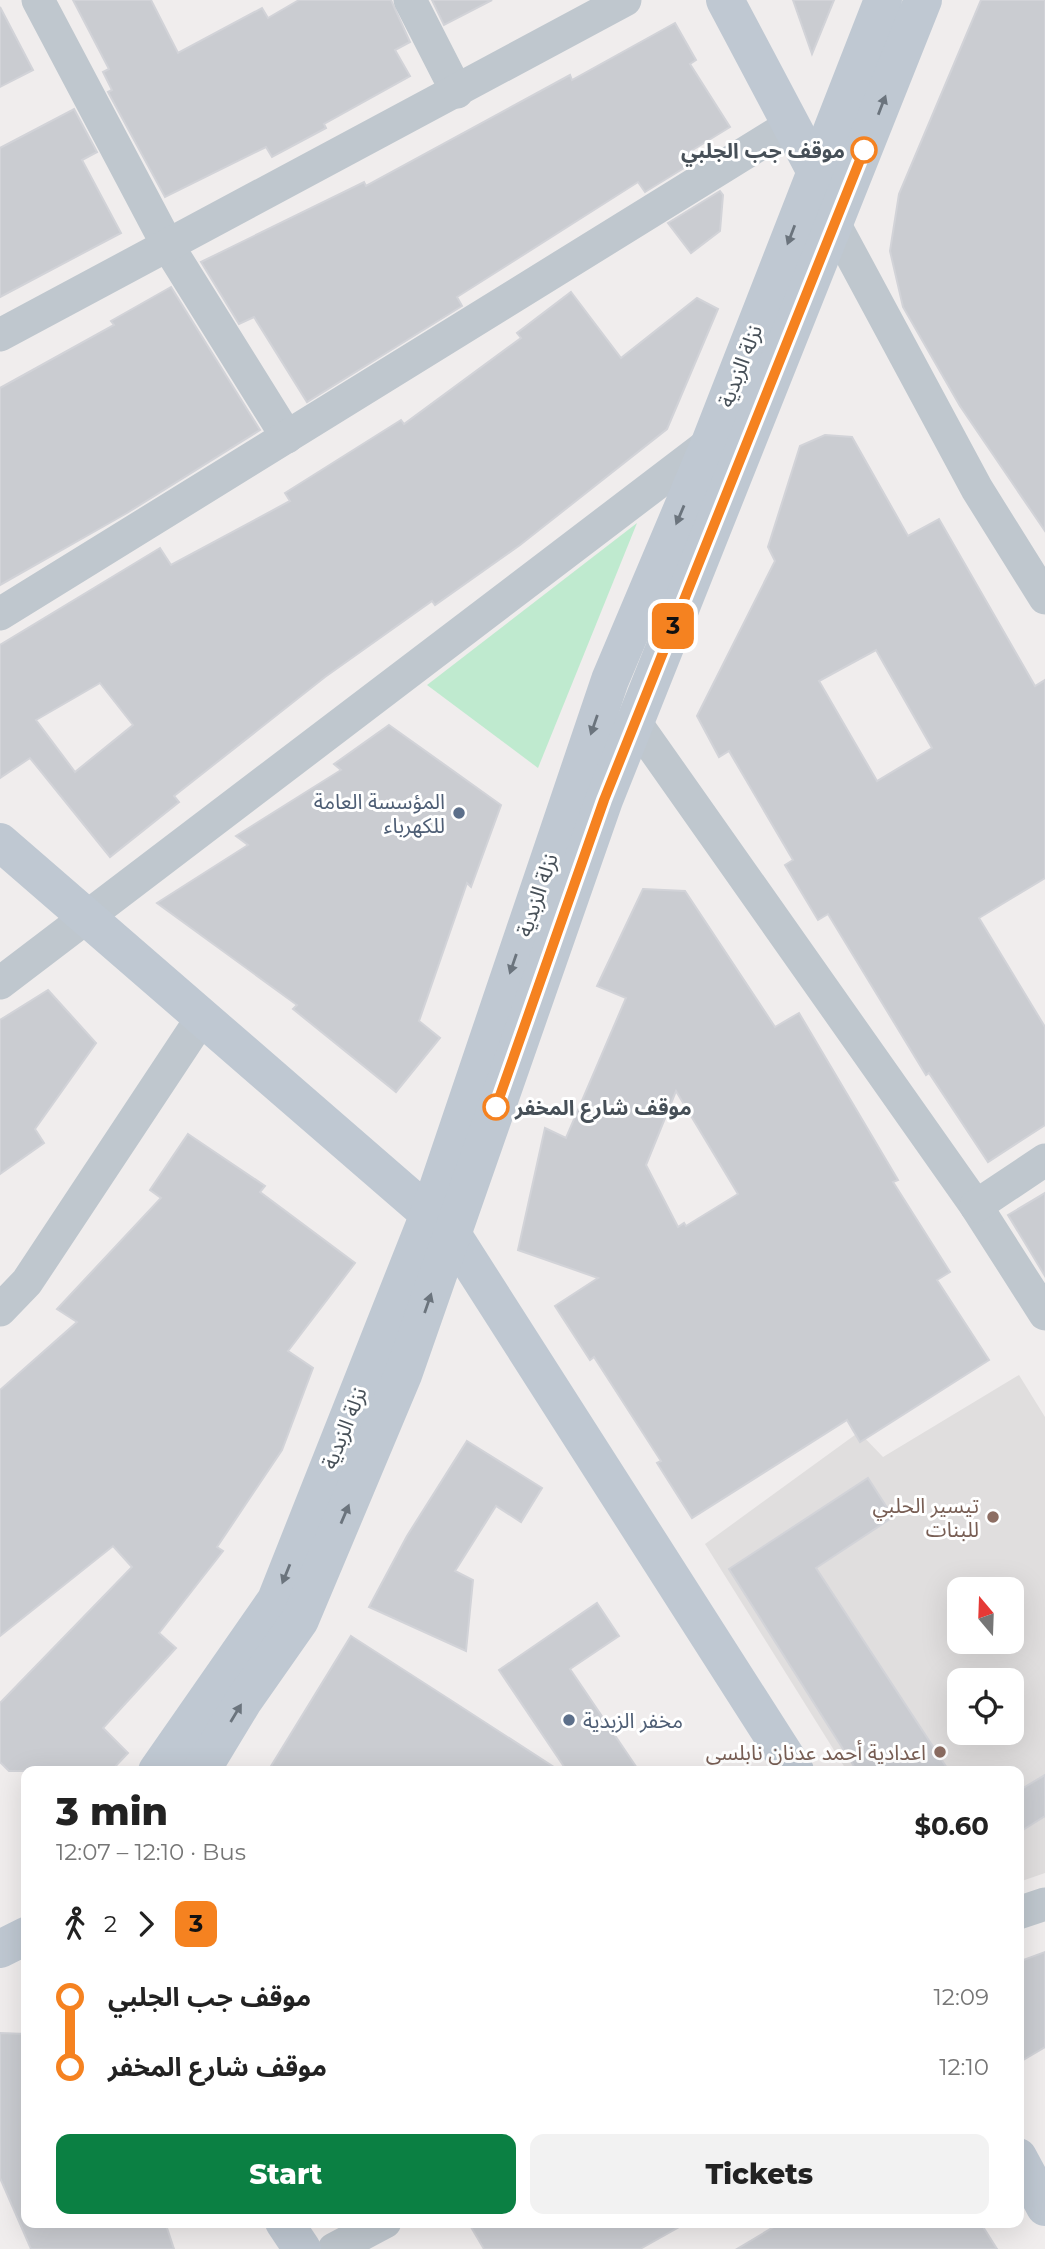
<!DOCTYPE html>
<html lang="en">
<head>
<meta charset="utf-8">
<style>
  :root { --surface:#fff; --page:#f2f2f2; --text:#222; --muted:#767676; --accent:#0b8043 }
  body { margin:0; font-family:Montserrat,"Noto Sans Arabic",sans-serif; background:var(--page); color:var(--text); height:100vh; display:flex; flex-direction:column; font-size:26px; white-space:nowrap }
  * { box-sizing:border-box; margin:0 }
  p { font-size:23px; color:var(--muted) }
  .icon { flex:none; width:38px; height:38px; fill:none; stroke:currentColor; stroke-width:2; stroke-linecap:round; stroke-linejoin:round }
  .map { position:relative; flex:1; overflow:hidden }
  .details { position:absolute; left:21px; top:1766px; width:1003px; height:462px; display:flex; flex-direction:column; background:var(--surface); border-radius:14px; box-shadow:0 7px 28px #0002 }
  .details>* { flex:none }
  .badge { padding:0 14px; border-radius:10px; font-size:24px; line-height:46px }
  .needle { width:46px; rotate:341deg }
  .fabs { position:absolute; left:947px; top:1577px; display:grid; gap:14px }
  .fabs a { display:grid; place-items:center; width:77px; height:77px; border-radius:14px; background:var(--surface); box-shadow:0 7px 28px #0002; font-size:35px }
  .map>.badge { position:absolute; translate:-50% -50%; box-shadow:0 0 0 4px #fff }
  .legs { display:flex; align-items:center; gap:10px; height:77px; padding:0 35px; font-size:23px }
  .legs p { margin-inline-start:auto }
  .headline { display:flex; align-items:center; justify-content:space-between; height:119px; padding:0 35px }
  h1 { font-size:38px; font-weight:800; line-height:52px }
  .primary-button { display:flex; gap:14px; margin-top:auto; padding:14px 35px }
  .primary-button a { flex:1; height:80px; border-radius:14px; background:var(--accent); color:#fff; font-size:28px; font-weight:800; line-height:80px; text-align:center }
  .primary-button a+a { background:var(--page); color:var(--text) }
  ul { padding:0 35px; list-style:none }
  li { display:flex; align-items:center; gap:24px; height:70px; font-size:26px }
  li i { display:grid; place-items:center; width:10px; height:100%; margin:0 9px; background:currentColor }
  li i::after { content:''; width:18px; height:18px; margin:-9px; border:5px solid; border-radius:50%; background:var(--surface) }
  li p { margin-inline-start:auto }
  li:first-child i { background:linear-gradient(#0000 50%,currentColor 0) }
  li:last-child i { background:linear-gradient(currentColor 50%,#0000 0) }
  .map>svg:first-child { display:block }
  .education { fill:#e0dede; fill-rule:evenodd }
  .green { fill:#bfeacf }
  .building { fill:#caccd1; stroke:#d2d3d8; stroke-width:2; fill-rule:evenodd }
  .lines { fill:none; stroke-linecap:round; stroke-linejoin:round }
  .street { stroke:#bfc7ce; stroke-width:33 }
  .secondary { stroke:#bfc8d2; stroke-width:38 }
  .oneway { fill:#6b747d }
  .line-1-casing { stroke:#fff; stroke-width:16 }
  .line-1 { stroke:#f58220; stroke-width:10 }
  .stop-1-dot { fill:#fff; stroke:#f58220; stroke-width:3.5 }
  .service-dot { fill:#5c6f8a; stroke:#fff; stroke-width:2.5 }
  .education-dot { fill:#8d6e63; stroke:#fff; stroke-width:2.5 }
  .labels { text-anchor:middle; dominant-baseline:central; stroke-width:6; stroke-linejoin:round; paint-order:stroke }
  .stop-label { font-size:21px; font-weight:bold; fill:#475058; stroke:#fff; text-anchor:end }
  .street-label { font-size:21px; fill:#475058; stroke:#fff }
  .service-label { font-size:21px; fill:#4e5e75; stroke:#fff; text-anchor:end }
  .education-label { font-size:21px; fill:#785e54; stroke:#fff; text-anchor:end }
</style>
</head>
<body>
<div class="map">
<svg width="1045" height="2249" viewBox="0 0 1045 2249">
  <rect width="100%" height="100%" fill="#f0eded"/>
  <path class="education" d="M1019,1375L1045,1417V1873L1019,1882L1018,1771H847L705,1544L859,1432L883,1457ZM959,1589H1012V1642H959ZM959,1680H1012V1732H959Z"/>
  <polygon class="green" points="637,523 538,768 427,685"/>
  <g class="building">
    <polygon points="73,0 151,0 178,53 262,8 268,18 299,0 391,0 410,42 395,50 410,76 324,124 326,128 272,157 266,147 165,197 108,92 112,90 103,72 109,69"/>
    <polygon points="432,0 492,0 444,25"/>
    <polygon points="793,0 834,0 812,54"/>
    <polygon points="981,0 1045,0 1045,531 960,406 903,307 890,251 899,194"/>
    <polygon points="0,7 33,70 0,87"/>
    <polygon points="675,23 696,60 690,64 730,127 691,151 697,160 645,192 638,182 457,297 462,306 307,402 254,317 239,324 201,262 364,182 366,186 570,75 572,80"/>
    <polygon points="74,109 97,152 82,160 121,233 0,297 0,148"/>
    <polygon points="720,191 723,195 720,231 691,253 668,223"/>
    <polygon points="171,287 260,430 127,513 0,585 0,388 114,325 111,321"/>
    <path d="M571,292L621,358L697,298L718,309L667,429L520,545L435,605L432,601L325,677L174,796L179,802L110,857L30,758L0,778V645L160,548L171,565L290,501L285,493L401,420L404,424L521,338L517,333ZM100,683L133,725L75,772L36,720Z"/>
    <path d="M825,435L852,437L908,536L939,519L1035,686L1045,680V878L979,918L1045,1027V1125L988,1162L929,1073L926,1075L828,914L818,920L785,865L793,860L729,751L719,757L697,716L775,561L768,547L800,446ZM876,650L932,748L877,781L819,681Z"/>
    <polygon points="389,725 501,805 471,887 467,883 419,1021 440,1038 396,1092 293,1009 297,1005 157,903 248,845 236,836 341,770 334,764"/>
    <path d="M643,889L685,891L775,1027L799,1013L898,1180L893,1182L950,1272L937,1280L989,1360L860,1442L847,1420L692,1518L657,1463L661,1461L594,1357L590,1360L555,1306L598,1278L518,1250L545,1128L566,1138L626,998L597,986ZM676,1091L738,1194L686,1226L684,1223L678,1227L646,1165Z"/>
    <polygon points="48,990 96,1043 35,1129 44,1143 0,1174 0,1020"/>
    <polygon points="188,1134 265,1186 260,1192 355,1263 288,1351 313,1368 282,1450 217,1547 223,1551 159,1633 176,1648 103,1728 128,1753 111,1771 9,1771 0,1762 0,1703 132,1567 113,1546 0,1636 0,1390 77,1322 57,1309 161,1198 150,1190"/>
    <polygon points="1045,1193 1045,1276 1008,1215"/>
    <polygon points="467,1441 542,1488 521,1522 496,1506 455,1571 473,1580 466,1651 369,1607 407,1536"/>
    <polygon points="868,1478 893,1517 816,1568 949,1771 857,1771 729,1569"/>
    <polygon points="597,1603 619,1636 570,1669 639,1771 567,1771 499,1670"/>
    <polygon points="351,1636 452,1701 560,1771 268,1771"/>
    <polygon points="1045,1775 1045,1816 1018,1833 1018,1791"/>
    <polygon points="1045,1952 1045,2047 1018,2063 1018,1962"/>
    <polygon points="0,2033 26,2034 26,2222 165,2222 174,2249 31,2249 0,2178"/>
    <polygon points="468,2222 688,2222 640,2249 484,2249"/>
    <polygon points="782,2222 980,2222 997,2249 737,2249"/>
  </g>
  <g class="lines">
    <g class="street">
      <polyline points="38,0 168,246 287,437"/>
      <polyline points="410,0 457,92"/>
      <polyline points="835,225 977,489 1045,598"/>
      <polyline points="0,335 625,0"/>
      <polyline points="0,614 789,126"/>
      <polyline points="635,722 976,1206 1045,1314"/>
      <polyline points="0,983 710,443"/>
      <polyline points="976,1206 1045,1160"/>
      <polyline points="0,1310 27,1282 203,1016"/>
      <polyline points="1018,1913 1045,1904"/>
      <polyline points="334,2249 385,2222"/>
    </g>
    <g class="secondary">
      <polyline points="725,0 816,172"/>
      <polyline points="0,842 429,1214"/>
      <polyline points="452,1234 795,1771"/>
      <polyline points="157,1771 276,1600 429,1214 610,680 710,443 883,0"/>
      <polyline points="201,1771 244,1700 300,1620 403,1375 604,800 923,0"/>
      <polyline points="0,1949 26,1936"/>
      <polyline points="1018,2157 1045,2207"/>
      <polyline points="284,2222 302,2249"/>
    </g>
  </g>
  <defs><path id="oneway-solid" d="M-6-.8H1V-3.2L6.5 0L1 3.2V.8H-6Z" transform="scale(1.75)"/></defs>
  <g class="oneway">
    <use href="#oneway-solid" transform="translate(882 105) rotate(-69)"/>
    <use href="#oneway-solid" transform="translate(791 235) rotate(111)"/>
    <use href="#oneway-solid" transform="translate(680 515) rotate(113)"/>
    <use href="#oneway-solid" transform="translate(594 725) rotate(109)"/>
    <use href="#oneway-solid" transform="translate(513 964) rotate(109)"/>
    <use href="#oneway-solid" transform="translate(428 1303) rotate(-71)"/>
    <use href="#oneway-solid" transform="translate(345 1514) rotate(-67)"/>
    <use href="#oneway-solid" transform="translate(286 1574) rotate(112)"/>
    <use href="#oneway-solid" transform="translate(236 1713) rotate(-59)"/>
  </g>
  <g class="lines">
    <g class="line-1-casing">
      <polyline id="line-1" points="496,1107 604,800 864,150"/>
    </g>
    <use href="#line-1" class="line-1"/>
  </g>
  <g class="stop-1-dot">
    <circle cx="864" cy="150" r="12"/>
    <circle cx="496" cy="1107" r="12"/>
  </g>
  <g class="service-dot">
    <circle cx="459" cy="813" r="7"/>
    <circle cx="569" cy="1720" r="7"/>
  </g>
  <g class="education-dot">
    <circle cx="993" cy="1517" r="7"/>
    <circle cx="940" cy="1752" r="7"/>
  </g>
  <g class="labels">
    <g class="stop-label">
      <text x="845" y="150">موقف جب الجلبي</text>
      <text x="515" y="1107" text-anchor="start">موقف شارع المخفر</text>
    </g>
    <g class="street-label">
      <text transform="translate(740 366) rotate(-69)">نزلة الزبدية</text>
      <text transform="translate(537 895) rotate(-71)">نزلة الزبدية</text>
      <text transform="translate(344 1428) rotate(-68)">نزلة الزبدية</text>
    </g>
    <g class="service-label">
      <text x="445" y="801">المؤسسة العامة<tspan x="445" dy="24">للكهرباء</tspan></text>
      <text x="583" y="1720" text-anchor="start">مخفر الزبدية</text>
    </g>
    <g class="education-label">
      <text x="979" y="1505">تيسير الحلبي<tspan x="979" dy="24">للبنات</tspan></text>
      <text x="926" y="1752">اعدادية أحمد عدنان نابلسي</text>
    </g>
  </g>
</svg>
<div class="fabs">
<a><svg class="needle" viewBox="-14 -14 28 28"><path d="M0-13l5 13h-10z" fill="#e53935"/><path d="M0 13l5-13h-10z" fill="#767676"/></svg></a>
<a><svg class="icon" aria-label="locate" viewBox="0 0 24 24"><circle cx="12" cy="12" r="6"/><path d="M12 2v4M12 18v4M2 12h4M18 12h4"/></svg></a>
</div>
<b class="badge" style="left:673px;top:626px;background:#f58220;color:#111">3</b>
<section class="details">
<div class="headline"><div><h1>3 min</h1><p>12:07 – 12:10 · Bus</p></div><b>$0.60</b></div>
<div class="legs"><svg class="icon" aria-label="walk" viewBox="0 0 24 24"><circle cx="13" cy="4" r="2"/><path d="M13 8l-2 6 4 7M11 14l-3 7M7 12l3-4h3l4 4"/></svg>2<svg class="icon" aria-label="forward" viewBox="0 0 24 24"><path d="M9 5l7 7-7 7"/></svg><b class="badge" style="background:#f58220;color:#111">3</b></div>
<ul>
<li><i style="color:#f58220"></i><b>موقف جب الجلبي</b><p>12:09</p></li>
<li><i style="color:#f58220"></i><b>موقف شارع المخفر</b><p>12:10</p></li>
</ul>
<div class="primary-button"><a>Start</a><a>Tickets</a></div>
</section>
</div>
</body>
</html>
